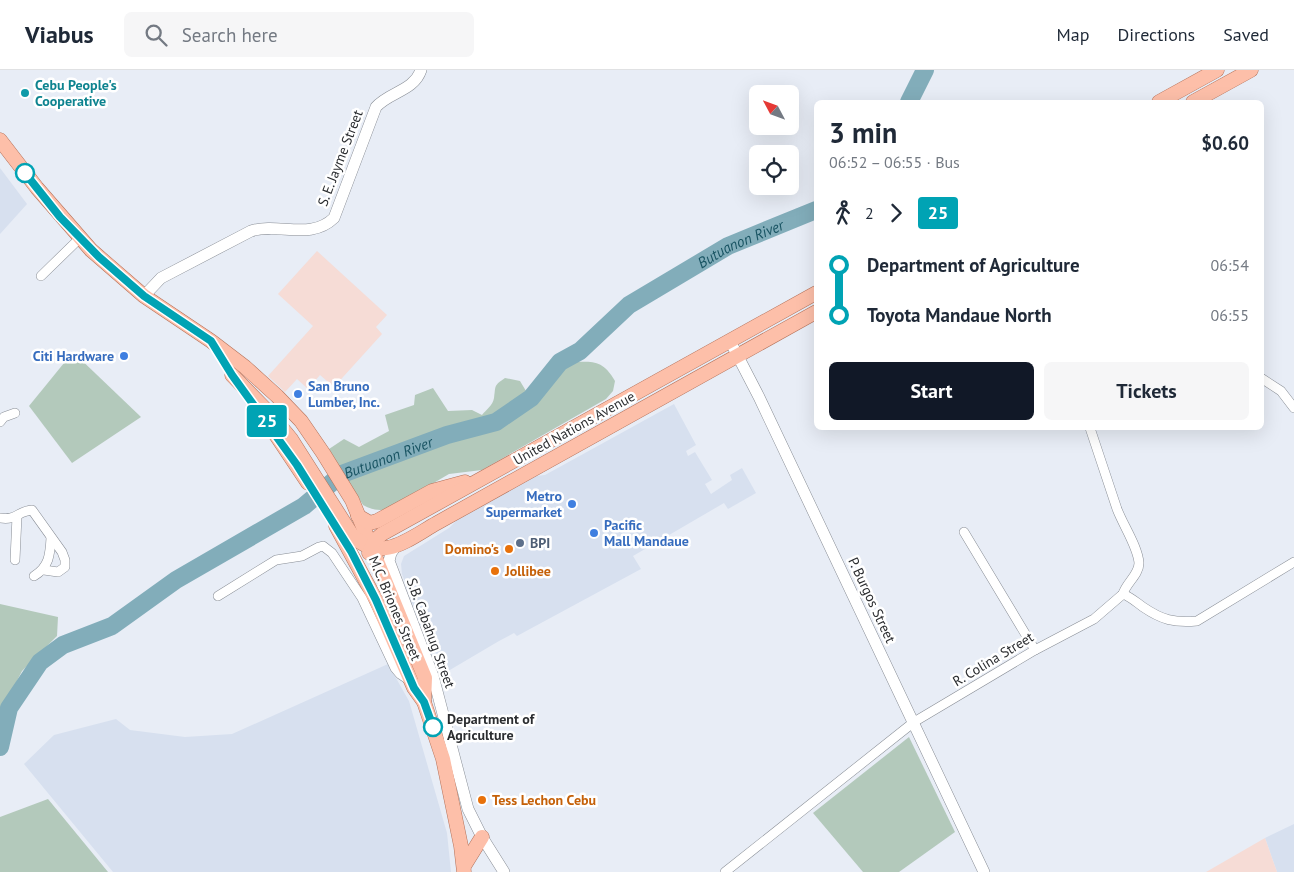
<!DOCTYPE html>
<html lang="en">
<head>
<meta charset="utf-8">
<style>
  :root { --surface:#fff; --page:#f6f6f7; --text:#1f2937; --muted:#747a83; --line:#e0e1e3; --accent:#111827 }
  body { margin:0; font-family:"PT Sans",sans-serif; background:var(--page); color:var(--text); height:100vh; display:flex; flex-direction:column; font-size:19px; white-space:nowrap }
  * { box-sizing:border-box; margin:0 }
  p { font-size:16px; color:var(--muted) }
  .icon { flex:none; width:28px; height:28px; fill:none; stroke:currentColor; stroke-width:2; stroke-linecap:round; stroke-linejoin:round }
  .map { position:relative; flex:1; overflow:hidden }
  .drawer { position:absolute; left:814px; top:30px; width:450px; height:330px; display:flex; flex-direction:column; background:var(--surface); border-radius:8px; box-shadow:0 5px 20px #0002 }
  .drawer>* { flex:none }
  .badge { padding:0 10px; border-radius:4px; font-size:18px; line-height:32px }
  .needle { width:32px; rotate:311deg }
  .buttons { position:absolute; left:749px; top:15px; display:grid; gap:10px }
  .buttons a { display:grid; place-items:center; width:50px; height:50px; border-radius:8px; background:var(--surface); box-shadow:0 5px 20px #0002; font-size:25px }
  .map>.badge { position:absolute; translate:-50% -50%; box-shadow:0 0 0 2px #fff }
  .legs { display:flex; align-items:center; gap:8px; height:55px; padding:0 15px; font-size:16px }
  .legs p { margin-inline-start:auto }
  .overview { display:flex; align-items:center; justify-content:space-between; height:85px; padding:0 15px }
  h1 { font-size:28px; font-weight:800; line-height:38px }
  .primary-button { display:flex; gap:10px; margin-top:auto; padding:10px 15px }
  .primary-button a { flex:1; height:58px; border-radius:8px; background:var(--accent); color:#fff; font-size:20px; font-weight:800; line-height:58px; text-align:center }
  .primary-button a+a { background:var(--page); color:var(--text) }
  ul { padding:0 15px; list-style:none }
  li { display:flex; align-items:center; gap:18px; height:50px; font-size:19px }
  li i { display:grid; place-items:center; width:8px; height:100%; margin:0 6px; background:currentColor }
  li i::after { content:''; width:12px; height:12px; margin:-6px; border:4px solid; border-radius:50%; background:var(--surface) }
  li p { margin-inline-start:auto }
  li:first-child i { background:linear-gradient(#0000 50%,currentColor 0) }
  li:last-child i { background:linear-gradient(currentColor 50%,#0000 0) }
  header { display:flex; align-items:center; gap:30px; box-sizing:border-box; height:70px; padding:0 25px; background:var(--surface); border-bottom:1px solid var(--line) }
  header strong { font-size:24px }
  nav { display:flex; gap:28px; margin-inline-start:auto; font-size:18px }
  .search { width:350px; height:45px; background:var(--page); display:flex; align-items:center; gap:12px; box-sizing:border-box; padding:0 18px; border-radius:8px; color:var(--muted); font-size:19px }
  .map>svg:first-child { display:block }
  .built { fill:#d7e0ef }
  .industrial { fill:#f6dcd6 }
  .green { fill:#b3c9bb }
  .lines { fill:none; stroke-linecap:round; stroke-linejoin:round }
  .river { stroke:#82adba; stroke-width:18 }
  .minor-casing { stroke:#888d95; stroke-width:10 }
  .tertiary-casing { stroke:#888d95; stroke-width:12 }
  .primary-casing { stroke:#b37159; stroke-width:15 }
  .minor { stroke:#fff; stroke-width:9 }
  .tertiary { stroke:#fff; stroke-width:11 }
  .primary { stroke:#fdbfa9; stroke-width:14 }
  .line-1-casing { stroke:#fff; stroke-width:11 }
  .line-1 { stroke:#00a3b4; stroke-width:8 }
  .culture-dot { fill:#0f9aa8; stroke:#fff; stroke-width:2 }
  .stop-1-dot { fill:#fff; stroke:#00a3b4; stroke-width:2.5 }
  .shop-dot { fill:#3f7fe0; stroke:#fff; stroke-width:2 }
  .service-dot { fill:#5c6f8a; stroke:#fff; stroke-width:2 }
  .food-dot { fill:#e8710a; stroke:#fff; stroke-width:2 }
  .labels { text-anchor:middle; dominant-baseline:central; stroke-width:5; stroke-linejoin:round; paint-order:stroke }
  .culture-label { font-size:14px; font-weight:bold; fill:#0d838f; stroke:#fff; text-anchor:start }
  .street-label { font-size:14px; fill:#2b2d30; stroke:#fff }
  .shop-label { font-size:14px; font-weight:bold; fill:#366cbe; stroke:#fff; text-anchor:end }
  .service-label { font-size:14px; font-weight:bold; fill:#4e5e75; stroke:#fff; text-anchor:start }
  .food-label { font-size:14px; font-weight:bold; fill:#c56008; stroke:#fff; text-anchor:start }
  .stop-label { font-size:14px; font-weight:bold; fill:#2b2d30; stroke:#fff; text-anchor:start }
  .water-label { font-size:15px; font-style:italic; fill:#195463; stroke:#fff }
</style>
</head>
<body>
<header>
<strong>Viabus</strong>
<div class="search"><svg class="icon" aria-label="search" viewBox="0 0 24 24"><circle cx="10" cy="10" r="6"/><path d="M15 15l6 6"/></svg>Search here</div>
<nav><a>Map</a><a>Directions</a><a>Saved</a></nav>
</header>
<div class="map">
<svg width="1294" height="802" viewBox="0 0 1294 802">
  <rect width="100%" height="100%" fill="#e8edf6"/>
  <g class="built">
    <polygon points="0,98 27,134 0,164"/>
    <polygon points="674,334 696,375 686,381 688,386 695,382 712,410 705,414 711,424 732,410 730,405 742,398 756,423 728,439 724,433 633,486 641,499 517,566 514,563 499,571 438,607 402,504 401,494 404,486 449,458 459,448 527,407 545,405"/>
    <polygon points="388,594 409,631 447,763 451,802 113,802 24,694 54,665 116,649 130,660 185,667 232,664"/>
    <polygon points="1294,754 1294,802 1277,802 1265,768"/>
  </g>
  <g class="industrial">
    <polygon points="317,181 387,245 376,257 382,264 334,317 320,305 308,319 297,309 285,322 268,306 313,256 278,224"/>
    <polygon points="1265,768 1277,802 1206,802"/>
  </g>
  <g class="green">
    <polygon points="73,282 141,347 72,393 29,336"/>
    <path d="M570,292C593,292 602,289 615,311L613,321L606,329L482,400L449,404L389,439C379,441 372,440 363,435L329,379L344,369L359,377L389,361L385,345L414,335L415,325L433,318L448,341L472,340L482,345C486,340 493,335 494,328C496,316 493,316 505,308L520,311L526,321L534,322Z"/>
    <polygon points="0,534 58,547 57,566 22,601 3,638 0,655"/>
    <polygon points="909,667 955,762 899,802 863,802 813,743"/>
    <polygon points="48,729 108,802 0,802 0,747"/>
  </g>
  <g class="lines">
    <g class="river">
      <polyline points="909,32 925,0"/>
      <path id="s1" d="M0,677L9,638L40,592L63,575L112,556L176,510L304,436L342,404L447,365L496,352L531,328L560,292L580,281L629,235L728,176L816,140"/>
    </g>
    <g class="minor-casing">
      <g id="minor">
        <polyline points="41,206 80,168"/>
        <polyline points="1261,308 1281,321 1294,338"/>
        <polyline points="0,352 4,347 15,343"/>
        <path d="M1090,358C1099,385 1108,412 1117,439C1123,455 1138,477 1139,493C1139,505 1126,513 1123,524"/>
        <path d="M0,448C16,451 18,441 32,440L62,482L65,490V497L58,502L44,500"/>
        <polyline points="964,462 1035,580"/>
        <polyline points="15,490 17,446"/>
        <path d="M34,506C49,497 50,485 51,468"/>
        <path d="M1123,524C1132,528 1136,532 1143,537C1162,550 1174,553 1197,551L1294,492"/>
        <polyline points="218,526 276,490 302,486 319,477 323,476 332,483 362,528 395,598 400,604 409,610"/>
        <polyline points="725,802 914,652 1035,580 1094,549 1123,524"/>
      </g>
    </g>
    <g class="tertiary-casing">
      <g id="tertiary">
        <path d="M144,226L161,208L251,161C279,152 310,171 334,148L376,37C389,22 414,21 421,0"/>
        <polyline points="730,271 759,327 984,802"/>
        <polyline points="397,475 391,483 389,491 433,606 468,739 482,767 504,802"/>
      </g>
    </g>
    <g class="primary-casing">
      <g id="primary">
        <polyline points="1159,32 1217,0"/>
        <polyline points="1193,32 1251,0"/>
        <polyline points="0,70 37,118 91,180 144,226 211,271 245,297 277,326 301,351 323,383 352,430 425,608 424,632"/>
        <path d="M232,305L272,346L291,369L352,465C380,495 410,468 437,453L816,242"/>
        <polyline points="270,356 308,413"/>
        <polyline points="358,446 370,453 377,451 432,421 465,412"/>
        <polyline points="336,456 376,530 414,618 424,632 443,689 461,776 464,802"/>
        <polyline points="369,483 375,470 382,464 816,223"/>
        <polyline points="464,796 482,767"/>
      </g>
    </g>
    <use href="#minor" class="minor"/>
    <use href="#tertiary" class="tertiary"/>
    <use href="#primary" class="primary"/>
  </g>
  <g class="lines">
    <g class="line-1-casing">
      <polyline id="line-1" points="25,103 60,147 99,187 144,226 211,271 232,305 297,395 351,481 376,530 414,618 424,632 433,657"/>
    </g>
    <use href="#line-1" class="line-1"/>
  </g>
  <circle class="culture-dot" cx="25" cy="23" r="5"/>
  <g class="stop-1-dot">
    <circle cx="25" cy="103" r="9"/>
    <circle cx="433" cy="657" r="9"/>
  </g>
  <g class="shop-dot">
    <circle cx="124" cy="286" r="5"/>
    <circle cx="298" cy="324" r="5"/>
    <circle cx="572" cy="434" r="5"/>
    <circle cx="594" cy="463" r="5"/>
  </g>
  <circle class="service-dot" cx="520" cy="473" r="5"/>
  <g class="food-dot">
    <circle cx="509" cy="479" r="5"/>
    <circle cx="495" cy="501" r="5"/>
    <circle cx="482" cy="730" r="5"/>
  </g>
  <g class="labels">
    <g class="culture-label">
      <text x="35" y="15">Cebu People's<tspan x="35" dy="16">Cooperative</tspan></text>
    </g>
    <g class="street-label">
      <text transform="translate(340 88) rotate(-69)">S. E. Jayme Street</text>
      <text transform="translate(574 358) rotate(-29)">United Nations Avenue</text>
      <text transform="translate(872 530) rotate(65)">P. Burgos Street</text>
      <text transform="translate(395 538) rotate(67)">M.C. Briones Street</text>
      <text transform="translate(431 563) rotate(70)">S.B. Cabahug Street</text>
      <text transform="translate(993 589) rotate(-31)">R. Colina Street</text>
    </g>
    <g class="shop-label">
      <text x="114" y="286">Citi Hardware</text>
      <text x="308" y="316" text-anchor="start">San Bruno<tspan x="308" dy="16">Lumber, Inc.</tspan></text>
      <text x="562" y="426">Metro<tspan x="562" dy="16">Supermarket</tspan></text>
      <text x="604" y="455" text-anchor="start">Pacific<tspan x="604" dy="16">Mall Mandaue</tspan></text>
    </g>
    <g class="service-label">
      <text x="530" y="473">BPI</text>
    </g>
    <g class="food-label">
      <text x="499" y="479" text-anchor="end">Domino's</text>
      <text x="505" y="501">Jollibee</text>
      <text x="492" y="730">Tess Lechon Cebu</text>
    </g>
    <g class="stop-label">
      <text x="447" y="649">Department of<tspan x="447" dy="16">Agriculture</tspan></text>
    </g>
    <g class="water-label">
      <text stroke="none"><textPath href="#s1" startOffset="922">Butuanon River</textPath></text>
      <text stroke="none"><textPath href="#s1" startOffset="502">Butuanon River</textPath></text>
    </g>
  </g>
</svg>
<div class="buttons">
<a><svg class="needle" viewBox="-14 -14 28 28"><path d="M0-13l5 13h-10z" fill="#e53935"/><path d="M0 13l5-13h-10z" fill="#747a83"/></svg></a>
<a><svg class="icon" aria-label="locate" viewBox="0 0 24 24"><circle cx="12" cy="12" r="6"/><path d="M12 2v4M12 18v4M2 12h4M18 12h4"/></svg></a>
</div>
<b class="badge" style="left:267px;top:351px;background:#00a3b4;color:#fff">25</b>
<section class="drawer">
<div class="overview"><div><h1>3 min</h1><p>06:52 – 06:55 · Bus</p></div><b>$0.60</b></div>
<div class="legs"><svg class="icon" aria-label="walk" viewBox="0 0 24 24"><circle cx="13" cy="4" r="2"/><path d="M13 8l-2 6 4 7M11 14l-3 7M7 12l3-4h3l4 4"/></svg>2<svg class="icon" aria-label="forward" viewBox="0 0 24 24"><path d="M9 5l7 7-7 7"/></svg><b class="badge" style="background:#00a3b4;color:#fff">25</b></div>
<ul>
<li><i style="color:#00a3b4"></i><b>Department of Agriculture</b><p>06:54</p></li>
<li><i style="color:#00a3b4"></i><b>Toyota Mandaue North</b><p>06:55</p></li>
</ul>
<div class="primary-button"><a>Start</a><a>Tickets</a></div>
</section>
</div>
</body>
</html>
